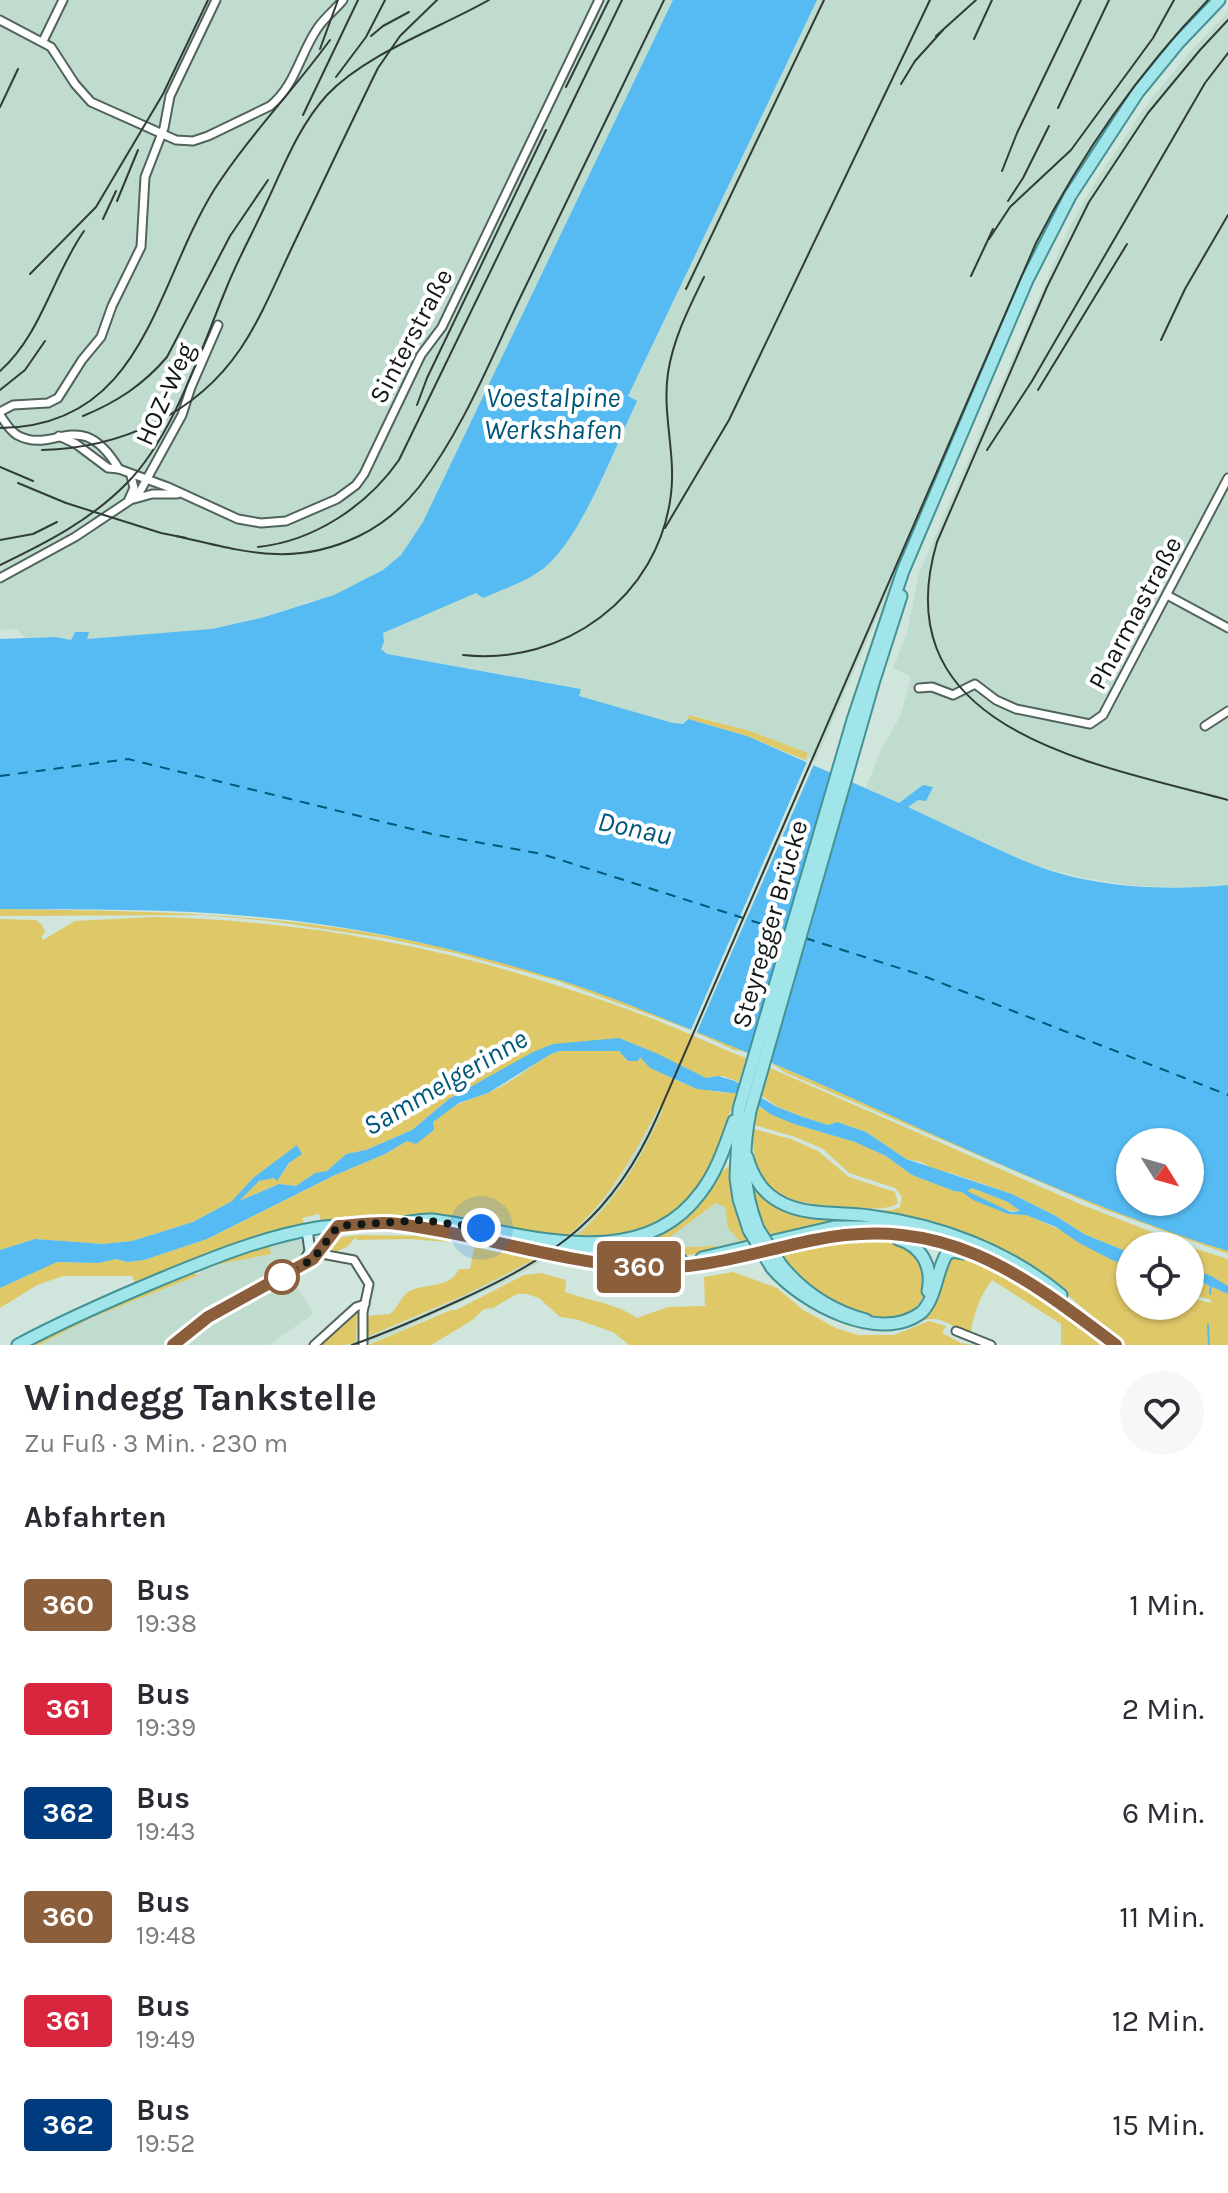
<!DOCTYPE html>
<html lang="de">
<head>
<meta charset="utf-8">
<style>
  :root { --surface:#fff; --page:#f7f7f7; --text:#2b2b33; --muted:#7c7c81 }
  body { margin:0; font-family:Karla,sans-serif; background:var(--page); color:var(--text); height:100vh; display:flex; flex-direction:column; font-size:30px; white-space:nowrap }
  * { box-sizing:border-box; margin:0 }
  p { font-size:26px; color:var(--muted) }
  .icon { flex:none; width:44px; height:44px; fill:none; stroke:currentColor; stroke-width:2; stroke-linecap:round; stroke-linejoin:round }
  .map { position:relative; height:1345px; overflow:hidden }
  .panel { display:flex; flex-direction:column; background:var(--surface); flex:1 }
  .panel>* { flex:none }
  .badge { padding:0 16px; border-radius:6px; font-size:28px; line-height:52px }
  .needle { width:52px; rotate:127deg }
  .tools { position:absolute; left:1116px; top:1128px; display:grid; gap:16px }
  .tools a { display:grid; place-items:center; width:88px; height:88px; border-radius:50%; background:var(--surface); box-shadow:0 2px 6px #0004; font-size:40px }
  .you { position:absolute; width:40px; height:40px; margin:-20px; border:6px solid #fff; border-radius:50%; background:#1a73e8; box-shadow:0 0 0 12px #1a73e833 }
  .map>.badge { position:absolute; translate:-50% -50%; box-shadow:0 0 0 4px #fff }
  h2 { padding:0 24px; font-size:30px; line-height:72px }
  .round { display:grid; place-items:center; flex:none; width:84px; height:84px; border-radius:42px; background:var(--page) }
  .headline { display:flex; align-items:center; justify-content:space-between; height:136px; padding:0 24px }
  h1 { font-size:38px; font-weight:700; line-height:60px }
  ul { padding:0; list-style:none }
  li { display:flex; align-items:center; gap:24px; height:104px; padding:0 24px }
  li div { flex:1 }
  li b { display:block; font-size:30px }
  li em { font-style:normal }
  li .badge { min-width:88px; font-weight:700; text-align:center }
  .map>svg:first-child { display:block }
  .built { fill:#bfdcce }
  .green { fill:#dfc868 }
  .water { fill:#55bbf2; fill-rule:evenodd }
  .pier { fill:#d0e5db }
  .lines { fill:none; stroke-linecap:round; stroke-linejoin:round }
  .stream { stroke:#55bbf2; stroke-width:2 }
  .ferry { stroke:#01577b; stroke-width:2; stroke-dasharray:10 8; stroke-linecap:butt }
  .street-casing { stroke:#51645c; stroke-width:11 }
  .secondary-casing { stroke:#51645c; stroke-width:13 }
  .primary-casing { stroke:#459295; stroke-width:15 }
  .street { stroke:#fff; stroke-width:7 }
  .secondary { stroke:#d0f2f4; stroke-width:9 }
  .primary { stroke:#a0e5e9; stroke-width:11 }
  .rail { stroke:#323c37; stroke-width:2 }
  .primary-bridge-casing { stroke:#459295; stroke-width:15; stroke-linecap:butt }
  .primary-bridge { stroke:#a0e5e9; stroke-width:11 }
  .line-casing { stroke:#fff; stroke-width:18 }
  .line { stroke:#8b5e3c; stroke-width:12 }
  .walk { stroke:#111815; stroke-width:8; stroke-dasharray:0 14.4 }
  .stop-dot { fill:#fff; stroke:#8b5e3c; stroke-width:4 }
  .labels { text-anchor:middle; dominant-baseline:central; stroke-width:8; stroke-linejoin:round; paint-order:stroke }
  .street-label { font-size:26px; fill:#111815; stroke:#fff }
  .water-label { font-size:28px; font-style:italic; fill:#01577b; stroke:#fff }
</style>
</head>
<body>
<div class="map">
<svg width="1228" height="1345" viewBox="0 0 1228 1345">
  <rect width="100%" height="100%" fill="#d0e5db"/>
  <g class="built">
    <polygon points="0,0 1213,0 1119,111 1076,177 1023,280 814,764 805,760 808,753 750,731 705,718 689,715 683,724 673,723 579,696 580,688 384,654 381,649 384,642 314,600 261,618 212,629 168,634 86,639 88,632 75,632 71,640 56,637 26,638 17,629 0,630"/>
    <polygon points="1228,12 1228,885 1200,888 1137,886 1084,878 1034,865 866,788 881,750 901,715 911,677 893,668 908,630 919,573 1071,224 1099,176 1148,103 1189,53"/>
    <polygon points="658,1107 664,1109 639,1160 625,1184 586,1228 573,1239 565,1238 591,1215 621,1176"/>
    <polygon points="716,1203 725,1207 728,1228 739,1240 741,1246 720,1251 716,1246 687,1247 674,1251 669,1237"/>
    <polygon points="294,1239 301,1240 307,1249 300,1262 184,1331 168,1345 39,1345 93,1317 199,1274 204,1267 270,1254 269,1246"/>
    <polygon points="541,1256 548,1258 507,1281 397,1332 363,1345 345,1345 396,1326 465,1295"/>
    <polygon points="296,1284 313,1314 269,1345 185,1345 201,1332 258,1298"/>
  </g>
  <g class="green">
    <polygon points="689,715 750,731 808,753 805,760 747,736 688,719"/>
    <path d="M0,909C147,911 282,912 427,944C518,963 607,994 692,1028C711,1036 729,1045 748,1052L734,1050L688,1029L558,981L455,953L384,938L270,921L203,915L0,916Z"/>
    <path d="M153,917C292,920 432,944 565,988C609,1002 654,1018 696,1037C713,1044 729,1052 746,1058L739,1082L723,1076L706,1078L637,1045L553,1044L449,1099L412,1130L366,1150L346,1154L327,1171L315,1173L296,1186L279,1184L239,1201C247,1187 263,1175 278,1179L292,1160L297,1146L253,1178L232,1201L193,1222L132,1241L103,1244L35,1239L0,1250V919L36,920L42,925L45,932L41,937L43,940L75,921Z"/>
    <path d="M560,1051H619L628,1061L640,1056C664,1080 702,1093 736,1093C715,1161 699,1223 617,1238C604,1241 587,1239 573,1239C615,1203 641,1160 663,1109L659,1107C633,1156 609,1202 565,1238L419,1215H376L321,1221L319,1214L302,1218L304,1222L300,1225L256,1237L136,1284L132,1276H63L37,1285L0,1308V1288L57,1262L98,1263L116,1259L127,1262L144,1260L207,1239L333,1176L385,1154L408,1140L419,1139L433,1131V1122C448,1105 470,1100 490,1092C511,1083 531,1066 551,1054Z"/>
    <polygon points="770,1062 1112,1210 1228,1251 1228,1254 1103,1209 784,1072"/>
    <polygon points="768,1067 1080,1204 1188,1246 1130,1246 1130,1253 1084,1234 1056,1216 1012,1194 951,1173 935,1170 921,1162 906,1159 866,1132 837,1122 828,1125 800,1116 776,1106 761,1095"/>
    <polygon points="758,1107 794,1124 855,1142 886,1156 912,1175 954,1191 962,1192 1008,1214 1026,1215 1063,1231 1079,1243 1113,1260 1130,1265 1130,1306 1190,1306 1190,1298 1212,1303 1211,1300 1190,1294 1190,1277 1228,1294 1228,1345 1126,1345 1063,1291 988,1245 828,1209 892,1210 900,1207 902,1197 895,1188 849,1173 823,1149 795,1137 754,1125"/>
    <path d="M754,1129L791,1139L818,1151L849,1177L895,1192L898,1203C886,1212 864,1207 849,1207C793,1204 748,1198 754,1129Z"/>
    <polygon points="730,1165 734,1200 749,1243 741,1246 739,1240 728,1228 725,1207 716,1203 670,1237 675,1250 687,1247 716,1246 720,1251 680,1256 642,1256 571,1246 649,1236"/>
    <polygon points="751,1174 767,1196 868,1221 854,1222 770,1239 751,1192"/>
    <path d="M972,1188L1008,1202L1020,1211C1003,1213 982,1199 966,1191Z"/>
    <path d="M362,1235L426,1236L541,1256L465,1295L367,1337V1316L390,1314C399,1307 401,1294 412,1290C430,1283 450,1288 459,1269H470L475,1244L409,1239L357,1240L356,1237L347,1247L335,1252L331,1248L333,1241L341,1237Z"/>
    <path d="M871,1239C884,1240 897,1241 908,1248C932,1263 932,1301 906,1315C878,1330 819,1300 799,1279C792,1272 786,1262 779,1254L827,1243Z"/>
    <polygon points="269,1246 271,1254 204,1267"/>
    <polygon points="1190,1247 1228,1259 1228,1286 1190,1268"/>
    <path d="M950,1257H962L1027,1288L1105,1345H1061V1324L992,1280C979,1297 974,1314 970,1335C945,1323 938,1311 910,1326L921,1319Z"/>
    <path d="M733,1272L777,1288L803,1310L836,1328L858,1335H894L929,1321L946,1326L942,1333L961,1343L973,1345H629L613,1332L575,1319L560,1317L539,1298L527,1294H517L493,1308L484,1309L471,1321L431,1345H368L451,1310H456L524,1275L541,1273L566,1280L565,1292C592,1302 613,1302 637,1318L668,1307L705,1306L704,1277Z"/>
    <polygon points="192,1273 199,1275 93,1317 39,1345 27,1345 122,1300"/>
    <polygon points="357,1310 356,1342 345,1345 318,1345"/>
  </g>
  <g class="water">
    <path d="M673,0H817L628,396L637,401C615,447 582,537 544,568C526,582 503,589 483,598L476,593L383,633L384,642L381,649L387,654L581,689L579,696L673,723L683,724L688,719L747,736L899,803L923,785L933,787L926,801L918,800L908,807C950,826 990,847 1032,864C1092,888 1165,891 1228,885V1251C1053,1197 889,1110 719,1041C666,1020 612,996 556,979C459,949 360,926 259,917C173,908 86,910 0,909V639L56,637L71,640L75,632H89L87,639L212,629L261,618L334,595L383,570L401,555L423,522ZM1130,1142H1190V1202H1130Z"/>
    <path d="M619,1038L656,1053L706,1078L718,1076L735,1081L775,1106L800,1116L828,1125L837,1122L866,1132L906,1159L1012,1194L1056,1216L1084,1234L1130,1253V1265L1112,1260L1079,1243L1056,1227L1026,1215L1008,1214L973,1200L962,1192L954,1191L912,1175L886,1156L855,1142L794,1124L772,1115L741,1094L697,1089L650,1068L640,1057L638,1061H628L619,1051H560L551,1054L488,1093L459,1103L433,1122L434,1130L416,1144L407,1141L385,1154L333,1176L207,1239L144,1260L127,1262L116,1259L98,1263L57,1262L0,1288V1250L35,1239L103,1244L132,1241L193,1222L232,1201L253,1178L297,1145L302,1154L289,1163L277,1181L274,1178L259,1181L239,1201L279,1184L296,1186L315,1173L327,1171L346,1154L366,1150L412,1130L449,1099L533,1052L553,1044ZM972,1188L1008,1202L1020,1211L1011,1212L967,1191Z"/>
    <polygon points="1190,1268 1211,1276 1228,1286 1228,1294 1190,1277"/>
  </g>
  <polygon class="pier" points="809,757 814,760 814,764 696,1034 690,1032"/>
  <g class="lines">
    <g class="stream">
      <polyline points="1210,1294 1211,1283"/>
      <polyline points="1208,1325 1209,1345"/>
    </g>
    <g class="ferry">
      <polyline points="0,776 128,759 432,834 542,854 784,931"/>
      <polyline points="805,938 921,975 1228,1095"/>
    </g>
    <g class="street-casing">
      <g id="street">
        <path d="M0,20L51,47L75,84L91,102L176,140L193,141L208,136L270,106C295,86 300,54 317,29C324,18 335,10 343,0"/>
        <polyline points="43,41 63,0"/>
        <polyline points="0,412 13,405 48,403 58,398 82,360 101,337 112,306 141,247 145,177 164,128 170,96 216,0"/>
        <path d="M0,415C5,422 9,430 17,435C55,456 80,404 119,469"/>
        <polyline points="59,436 76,444 108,468 119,469 168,487 238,519 261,523 286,521 337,499 356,485 364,474 421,355 442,327 599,0"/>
        <polyline points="129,499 134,488 131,476"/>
        <polyline points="134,499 152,494 177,494"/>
        <polyline points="0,578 75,537 138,495 182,415 191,387 218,325"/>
        <polyline points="1167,595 1228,628"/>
        <polyline points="919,688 932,687 953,695 975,684 996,700 1016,709 1090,724 1103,715 1228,478"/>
        <polyline points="1205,726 1228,711"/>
        <polyline points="316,1253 354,1260 369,1284 363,1312 363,1345"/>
        <polyline points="956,1331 991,1345"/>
        <polyline points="314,1345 356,1307 365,1304"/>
      </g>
    </g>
    <g class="secondary-casing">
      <g id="secondary">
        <polyline points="305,1261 310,1251 307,1230"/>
        <polyline points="1096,1329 1116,1345"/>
        <polyline points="173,1345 208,1317 313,1259 338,1226"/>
      </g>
    </g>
    <g class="primary-casing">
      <g id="primary">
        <path d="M747,1157C753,1179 764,1195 784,1204C809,1216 842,1212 869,1216C939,1225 1007,1250 1061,1295"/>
        <path d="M406,1226C439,1233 474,1237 507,1244C559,1254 610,1268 663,1268C714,1268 762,1251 812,1241C933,1215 1002,1262 1096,1329"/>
        <path d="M758,1229C742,1189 742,1153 750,1111L874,680L901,596"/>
        <polyline points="749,1230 739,1199 736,1178 739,1109 853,720 903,571 1027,280 1070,196 1138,92 1178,43 1219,0"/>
        <path d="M898,1239C922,1246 933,1267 928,1291"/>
        <polyline points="563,1247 619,1257 681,1260"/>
        <polyline points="702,1258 834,1227 901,1227"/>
        <path d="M781,1265C803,1292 832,1311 866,1320"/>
        <path d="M772,1268C802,1303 880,1345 922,1312C936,1297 936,1273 946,1255L952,1251L964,1253"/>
        <path d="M18,1345C65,1320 113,1299 161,1279C212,1258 263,1237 317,1228C343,1224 370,1225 396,1224C409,1223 420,1219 432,1220C518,1230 638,1279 701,1192C717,1171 725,1146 734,1121"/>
      </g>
    </g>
    <use href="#street" class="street"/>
    <use href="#secondary" class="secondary"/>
    <use href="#primary" class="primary"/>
    <g class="rail">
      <path d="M1228,20L1200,50L1148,113L1089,202L1047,287L937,542C881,731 1096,764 1228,800"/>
      <polyline points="371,36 383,26 409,12"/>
      <polyline points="936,36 976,0"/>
      <polyline points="974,39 992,0"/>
      <polyline points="320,49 338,0"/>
      <polyline points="336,77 366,37 385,0"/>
      <polyline points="901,84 915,61 943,30"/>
      <polyline points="566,87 609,0"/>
      <polyline points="0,107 18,69"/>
      <polyline points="1058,108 1109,0"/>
      <polyline points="303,115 358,0"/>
      <polyline points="1002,171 1017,133 1081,0"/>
      <polyline points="117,201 138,150"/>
      <polyline points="1008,201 1023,178 1049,126"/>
      <polyline points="103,219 116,191"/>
      <polyline points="989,239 1010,207 1071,150 1153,38 1174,0"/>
      <polyline points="30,274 96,207 163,94 208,0"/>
      <polyline points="971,276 993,229"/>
      <polyline points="686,289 824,0"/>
      <polyline points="1161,340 1185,289 1228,215"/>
      <path d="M0,371C41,335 53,275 84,231"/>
      <polyline points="0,390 25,370 45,341"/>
      <polyline points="1038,390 1127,244"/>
      <polyline points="417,405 427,378 546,130"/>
      <path d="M83,416C117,402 143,385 167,357L230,236L268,180"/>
      <path d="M0,428C144,427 154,287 214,190C248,137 293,91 330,40"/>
      <path d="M42,450C120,448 196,415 241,348C263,315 278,276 296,239C323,182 350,125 378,68L400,36L437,0"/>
      <polyline points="987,450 1032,381 1205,83 1228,53"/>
      <polyline points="0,467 33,481"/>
      <polyline points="18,483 66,503 161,533 186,538"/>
      <polyline points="665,528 729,420 930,0"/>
      <path d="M176,536C242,551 293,568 359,536C382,525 403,507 419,487C462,431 489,363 519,300C567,200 616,100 664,0"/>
      <polyline points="0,540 33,534 57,522"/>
      <path d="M258,547C314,541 367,506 399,460L622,0"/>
      <path d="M0,565C46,543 91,520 127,483C173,437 201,349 226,289C237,261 252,234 265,206C283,168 298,127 327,95C367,53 438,29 489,0"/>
      <path d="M463,655C564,666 659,597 671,494C676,454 662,414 668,373C673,339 689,308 704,277"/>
      <path d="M352,1345C389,1332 425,1316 460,1300C556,1256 613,1217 657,1117L1036,243C1082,153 1138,73 1208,0"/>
    </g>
    <g class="primary-bridge-casing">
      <g id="primary-bridge">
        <polyline points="758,1229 781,1265"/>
        <polyline points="749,1230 772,1268"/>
      </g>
    </g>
    <use href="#primary-bridge" class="primary-bridge"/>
  </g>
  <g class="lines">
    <g class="line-casing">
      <path id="line" d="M173,1345L208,1317L313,1259L338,1226C357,1225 379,1221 398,1224C478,1234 556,1261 636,1267C699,1272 754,1252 814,1240C943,1214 1019,1271 1116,1345"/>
    </g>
    <use href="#line" class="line"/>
    <polyline class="walk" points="282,1277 313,1259 338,1226 423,1220 481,1228"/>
  </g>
  <circle class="stop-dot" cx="282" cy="1277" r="16"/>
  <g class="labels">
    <g class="street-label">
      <text transform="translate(411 336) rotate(-62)">Sinterstraße</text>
      <text transform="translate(165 394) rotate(-66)">HOZ-Weg</text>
      <text transform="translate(1135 613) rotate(-62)">Pharmastraße</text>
      <text transform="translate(770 924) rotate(-74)">Steyregger Brücke</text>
    </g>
    <g class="water-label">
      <text x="553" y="397">Voestalpine<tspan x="553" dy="32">Werkshafen</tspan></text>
      <text transform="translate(635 828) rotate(12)">Donau</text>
      <text transform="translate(445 1082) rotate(-30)">Sammelgerinne</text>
    </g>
  </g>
</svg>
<div class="tools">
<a><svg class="needle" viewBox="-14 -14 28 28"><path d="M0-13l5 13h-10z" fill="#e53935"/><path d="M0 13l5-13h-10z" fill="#7c7c81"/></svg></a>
<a><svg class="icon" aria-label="locate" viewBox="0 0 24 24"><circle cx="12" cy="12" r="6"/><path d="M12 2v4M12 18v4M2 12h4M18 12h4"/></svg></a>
</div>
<div class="you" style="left:481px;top:1228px"></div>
<b class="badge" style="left:639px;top:1267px;background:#8b5e3c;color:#fff">360</b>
</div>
<section class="panel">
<div class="headline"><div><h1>Windegg Tankstelle</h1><p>Zu Fuß · 3 Min. · 230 m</p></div><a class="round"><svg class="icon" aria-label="heart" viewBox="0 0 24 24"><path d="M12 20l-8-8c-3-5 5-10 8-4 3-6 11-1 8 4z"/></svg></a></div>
<h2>Abfahrten</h2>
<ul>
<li><span class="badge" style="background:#8b5e3c;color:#fff">360</span><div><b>Bus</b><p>19:38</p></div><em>1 Min.</em></li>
<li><span class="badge" style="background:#d7263d;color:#fff">361</span><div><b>Bus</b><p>19:39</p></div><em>2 Min.</em></li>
<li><span class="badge" style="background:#003b80;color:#fff">362</span><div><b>Bus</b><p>19:43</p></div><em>6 Min.</em></li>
<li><span class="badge" style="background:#8b5e3c;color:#fff">360</span><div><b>Bus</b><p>19:48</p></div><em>11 Min.</em></li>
<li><span class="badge" style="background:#d7263d;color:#fff">361</span><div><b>Bus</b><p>19:49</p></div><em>12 Min.</em></li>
<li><span class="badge" style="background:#003b80;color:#fff">362</span><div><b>Bus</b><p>19:52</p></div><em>15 Min.</em></li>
</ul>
</section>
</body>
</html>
